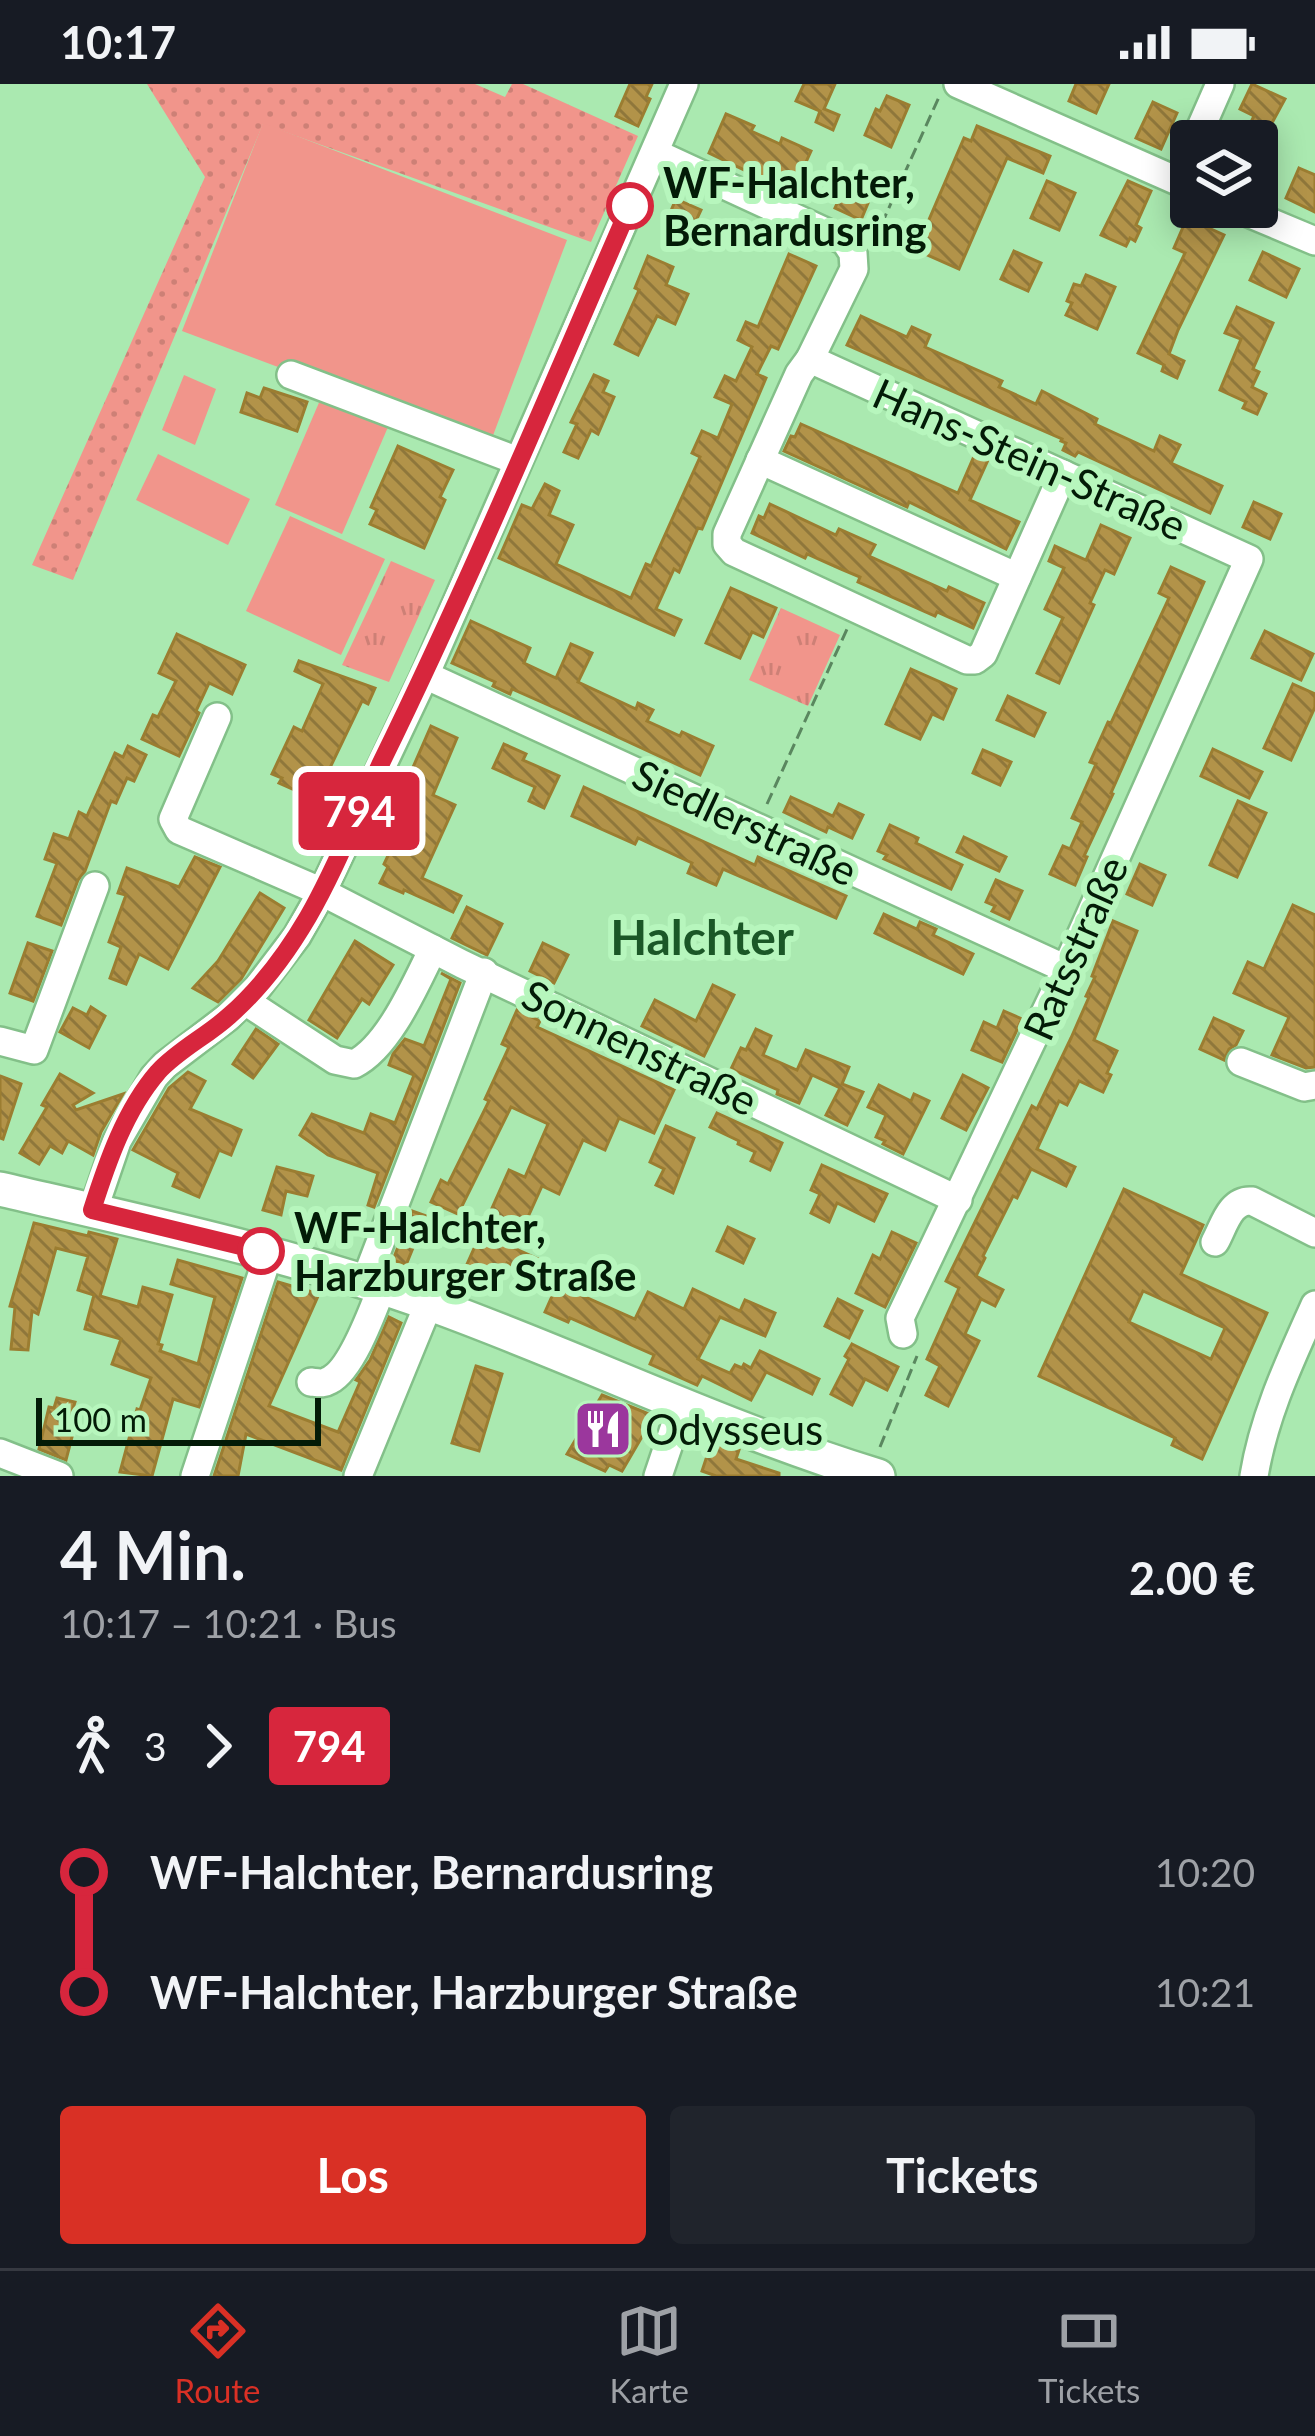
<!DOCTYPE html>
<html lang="de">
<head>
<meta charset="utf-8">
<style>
  :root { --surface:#171b24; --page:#20242c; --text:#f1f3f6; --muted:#9ea1a6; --line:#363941; --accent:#d93025 }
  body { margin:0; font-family:Lato,sans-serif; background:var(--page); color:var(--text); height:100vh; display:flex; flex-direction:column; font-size:45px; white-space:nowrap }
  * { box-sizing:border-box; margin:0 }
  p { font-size:39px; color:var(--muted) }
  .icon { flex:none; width:66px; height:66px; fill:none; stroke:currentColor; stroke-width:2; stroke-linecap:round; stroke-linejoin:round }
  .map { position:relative; height:1392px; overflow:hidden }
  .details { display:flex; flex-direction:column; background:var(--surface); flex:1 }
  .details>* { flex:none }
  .badge { padding:0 24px; border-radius:9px; font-size:42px; line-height:78px }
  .controls { position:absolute; left:1170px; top:36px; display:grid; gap:24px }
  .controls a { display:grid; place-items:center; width:108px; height:108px; border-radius:12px; background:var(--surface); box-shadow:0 6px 30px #0003; font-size:60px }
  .scale { position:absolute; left:36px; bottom:30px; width:285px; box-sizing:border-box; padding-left:12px; border:6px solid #031b07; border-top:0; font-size:33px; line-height:42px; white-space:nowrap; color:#031b07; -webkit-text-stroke:9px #b7f6bd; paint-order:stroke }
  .map>.badge { position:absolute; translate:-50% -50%; box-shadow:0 0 0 6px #fff }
  .legs { display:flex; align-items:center; gap:18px; height:132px; padding:0 60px; font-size:39px }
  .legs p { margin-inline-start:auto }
  .headline { display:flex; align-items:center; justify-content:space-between; height:204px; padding:0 60px }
  h1 { font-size:66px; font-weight:700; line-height:90px }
  .button { display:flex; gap:24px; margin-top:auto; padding:24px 60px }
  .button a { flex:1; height:138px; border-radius:12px; background:var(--accent); color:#fff; font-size:48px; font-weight:700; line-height:138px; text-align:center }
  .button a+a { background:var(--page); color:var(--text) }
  ul { padding:0 60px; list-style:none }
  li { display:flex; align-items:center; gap:42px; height:120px; font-size:45px }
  li i { display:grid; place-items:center; width:18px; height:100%; margin:0 15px; background:currentColor }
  li i::after { content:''; width:30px; height:30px; margin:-15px; border:9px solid; border-radius:50%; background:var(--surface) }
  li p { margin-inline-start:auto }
  li:first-child i { background:linear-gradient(#0000 50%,currentColor 0) }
  li:last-child i { background:linear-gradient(currentColor 50%,#0000 0) }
  .status { display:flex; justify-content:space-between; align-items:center; height:84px; padding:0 60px; background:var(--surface); direction:ltr }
  .status svg { height:33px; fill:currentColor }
  .menu { display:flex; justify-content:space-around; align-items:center; height:168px; border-top:3px solid var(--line); background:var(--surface); font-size:33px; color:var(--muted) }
  .menu a { display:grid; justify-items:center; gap:6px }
  .menu .selected { color:var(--accent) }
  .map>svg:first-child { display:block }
  .grass { fill:url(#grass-dots) }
  .park { fill:url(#park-tufts) }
  .pitch { fill:#f1958b }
  .building { fill:url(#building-back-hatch); stroke:#9b7d31; stroke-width:3; fill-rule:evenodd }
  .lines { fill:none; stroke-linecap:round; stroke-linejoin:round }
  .minor-casing { stroke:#83c089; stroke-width:32 }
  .major-casing { stroke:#83c089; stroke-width:38 }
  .path { stroke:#5a875f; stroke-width:3; stroke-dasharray:12 6; stroke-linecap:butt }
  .minor { stroke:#fff; stroke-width:27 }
  .major { stroke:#fff; stroke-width:33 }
  .line-1-casing { stroke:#fff; stroke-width:27 }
  .line-1 { stroke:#d7263d; stroke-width:18 }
  .stop-1-dot { fill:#fff; stroke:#d7263d; stroke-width:6 }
  .labels { text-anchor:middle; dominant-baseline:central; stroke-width:12; stroke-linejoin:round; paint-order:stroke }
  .stop-label { font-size:42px; font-weight:bold; fill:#031b07; stroke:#b7f6bd; text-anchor:start }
  .street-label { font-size:42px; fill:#031b07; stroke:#b7f6bd }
  .poi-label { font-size:42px; fill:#031b07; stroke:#b7f6bd; text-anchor:start }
  .quarter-label { font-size:48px; font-weight:bold; fill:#1b5727; stroke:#b7f6bd }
</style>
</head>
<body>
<div class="status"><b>10:17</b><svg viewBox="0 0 49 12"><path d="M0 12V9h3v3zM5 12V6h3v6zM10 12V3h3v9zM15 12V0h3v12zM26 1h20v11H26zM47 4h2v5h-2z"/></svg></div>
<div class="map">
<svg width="1315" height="1392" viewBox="0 0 1315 1392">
  <defs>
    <pattern id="grass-dots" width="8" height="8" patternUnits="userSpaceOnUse" patternTransform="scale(3)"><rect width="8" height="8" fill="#f1958b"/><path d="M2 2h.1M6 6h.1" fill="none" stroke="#cd8076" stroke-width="1.8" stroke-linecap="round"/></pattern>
    <pattern id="park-tufts" width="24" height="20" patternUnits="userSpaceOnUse" patternTransform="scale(3)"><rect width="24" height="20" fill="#f1958b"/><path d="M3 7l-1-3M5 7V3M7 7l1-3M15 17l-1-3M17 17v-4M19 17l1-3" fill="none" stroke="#cd8076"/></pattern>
    <pattern id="building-back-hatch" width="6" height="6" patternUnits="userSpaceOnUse" patternTransform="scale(3)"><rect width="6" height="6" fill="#b29349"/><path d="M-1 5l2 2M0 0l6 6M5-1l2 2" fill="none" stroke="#8f773b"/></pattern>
  </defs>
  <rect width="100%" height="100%" fill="#aae9b0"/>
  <polygon class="grass" points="147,0 475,0 505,13 512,0 523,0 638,52 591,158 263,40 73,496 32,481 205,93"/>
  <g class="park">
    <polygon points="391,477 435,496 389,598 342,581"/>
    <polygon points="781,524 840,551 808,622 749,596"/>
  </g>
  <g class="pitch">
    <polygon points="263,39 567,156 489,362 182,247"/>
    <polygon points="184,291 216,305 195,361 162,346"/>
    <polygon points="324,307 391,336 342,450 275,421"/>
    <polygon points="158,370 250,415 228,461 136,416"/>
    <polygon points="290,432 385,475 341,571 246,527"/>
  </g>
  <g class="building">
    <polygon points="630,0 652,0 646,13 650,15 638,42 616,32"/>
    <polygon points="804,0 835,0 824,25 839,31 833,46 816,38 820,27 796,17"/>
    <polygon points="1076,0 1109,0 1096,29 1069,17"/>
    <polygon points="1252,0 1285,15 1267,48 1250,40 1254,32 1240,25"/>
    <polygon points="887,12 909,21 891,63 865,51 876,25 880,27"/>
    <polygon points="1153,18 1177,29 1161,65 1136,54"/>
    <polygon points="726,30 754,42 751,47 780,60 782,54 811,67 792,109 709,69"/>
    <polygon points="977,42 1050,72 1043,89 1007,74 959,185 916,166 964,54 971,57"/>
    <polygon points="1299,84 1315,91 1315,128 1286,114"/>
    <polygon points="1047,97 1075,109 1059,146 1031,134"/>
    <polygon points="1128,97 1151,107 1136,141 1141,144 1135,157 1130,154 1126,162 1101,151"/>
    <polygon points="846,100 871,112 861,136 835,124"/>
    <polygon points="676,115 701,126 688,154 664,143"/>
    <polygon points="1187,134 1224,151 1178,246 1169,270 1184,277 1177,294 1162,287 1164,281 1138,269 1185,169 1174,164"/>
    <polygon points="1014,167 1041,179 1028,207 1001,195"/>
    <polygon points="1263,168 1299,185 1286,213 1250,196"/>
    <polygon points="789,170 816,182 778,265 771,262 757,290 766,294 702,445 698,444 679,488 674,485 656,525 681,536 674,551 499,474 522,421 532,425 545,400 559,407 549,431 573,441 556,480 631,514 646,480 651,482 700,373 692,369 702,347 718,354 732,320 715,313 725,292 736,297 752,263 738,256 746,238 758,243"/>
    <polygon points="648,172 673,183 666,201 688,210 675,240 657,232 638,271 615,260 639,206 635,204"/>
    <polygon points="1086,191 1115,203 1097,245 1066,231 1072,219 1067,217 1074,200 1081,202"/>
    <polygon points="1237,223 1273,239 1253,285 1259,288 1252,303 1266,310 1257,330 1243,324 1246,318 1220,306 1241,255 1225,249"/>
    <polygon points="861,232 907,253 912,243 930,251 925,263 1002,297 999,303 1036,320 1042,307 1097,335 1095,340 1154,367 1160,352 1180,361 1171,379 1222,402 1210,429 1078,368 1075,372 1063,366 1066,359 1061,357 1062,355 847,261"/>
    <polygon points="594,291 608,297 603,308 614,313 598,350 591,346 578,374 564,368 577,340 571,338"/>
    <polygon points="264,304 307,318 297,347 241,328 247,309 260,314"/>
    <polygon points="801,340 958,409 975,370 988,376 970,416 1019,438 1006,465 909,418 907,423 784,367 791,352 795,353"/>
    <polygon points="398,362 453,386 440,413 445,416 424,464 370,440 377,426 371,423"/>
    <polygon points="1254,418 1281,430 1270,455 1243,443"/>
    <polygon points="770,420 836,451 839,445 875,461 869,472 947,507 949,503 984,519 973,544 937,528 935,532 858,498 860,493 841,485 807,470 805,474 752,449 759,432 764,434"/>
    <polygon points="1101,441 1130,454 1114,490 1105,486 1090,519 1094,521 1059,599 1037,589 1063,534 1045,525 1064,484 1049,477 1055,462 1086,476"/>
    <polygon points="1171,483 1204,498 1111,709 1113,710 1084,772 1087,773 1075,801 1050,790 1063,762 1070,765 1082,738 1072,734 1096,680 1090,678 1108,638 1111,639 1169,514 1159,509"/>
    <polygon points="731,504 776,524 763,553 752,548 740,574 706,559"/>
    <polygon points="471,537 530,564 524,579 556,594 571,560 592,569 578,598 636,625 638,619 653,626 647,637 680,652 682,648 713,662 700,691 555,624 512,605 510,610 493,602 495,598 452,579"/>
    <polygon points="1265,547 1313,570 1301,596 1252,574"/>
    <polygon points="177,550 245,581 232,610 209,599 196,627 199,629 179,672 142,655 153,631 158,633 176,597 159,589"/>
    <polygon points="299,577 375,604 368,620 362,617 315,715 279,699 282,694 272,690 294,643 302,647 323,600 295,587"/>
    <polygon points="911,585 956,605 943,635 932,630 920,655 886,640"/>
    <polygon points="1293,600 1315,610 1315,623 1291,676 1264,664"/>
    <polygon points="1008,612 1045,629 1034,652 997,636"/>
    <polygon points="431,642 457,654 433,711 455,721 422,794 461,812 453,828 404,806 403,809 380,799 388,783 384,780 395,757 383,752"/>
    <polygon points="504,660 526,670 523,676 559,692 544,724 529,717 535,703 493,684"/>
    <polygon points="128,662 146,671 134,697 127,694 116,719 111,717 85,787 78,796 61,841 37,832 57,779 45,775 54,750 69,755 79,728 87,732 115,669 123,673"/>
    <polygon points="1213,665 1262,688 1249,714 1201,692"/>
    <polygon points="983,666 1011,678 1000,701 973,689"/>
    <polygon points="584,703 755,781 758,773 846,812 836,834 723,785 716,801 688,789 692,779 638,754 635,760 572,732"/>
    <polygon points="791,713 833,732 839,720 863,731 852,754 828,743 826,748 784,728"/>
    <polygon points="1238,717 1266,729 1237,793 1210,781"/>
    <polygon points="890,741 918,754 916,759 962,781 951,805 884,775 887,771 878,767"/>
    <polygon points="964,753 1006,773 999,787 957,768"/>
    <polygon points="195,773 220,783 168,885 139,870 126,900 110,894 121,863 109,858 126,811 118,809 127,784 179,803"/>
    <polygon points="1140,780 1165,791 1152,821 1127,810"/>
    <polygon points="996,796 1022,807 1009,835 992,827 995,822 986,818"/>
    <polygon points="260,809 284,824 241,895 218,918 193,904 218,877"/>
    <polygon points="1293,821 1315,831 1315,983 1306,984 1272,971 1289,933 1234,909 1248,878 1264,885"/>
    <polygon points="467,823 502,840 487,871 452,854"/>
    <polygon points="884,830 917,845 920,838 936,845 933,851 973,870 963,890 875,849"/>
    <polygon points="1113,837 1137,847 1094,956 1117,967 1107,989 1111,991 1103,1008 1079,997 1067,1021 1059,1017 1037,1065 1075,1083 1066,1102 1031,1085 1017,1114 1013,1112 983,1172 985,1174 976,1192 1003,1206 995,1222 981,1215 965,1250 979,1257 948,1322 926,1311 940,1282 927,1275 959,1204 946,1197 1032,1022 1037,1025 1071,954 1089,913 1086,912 1095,893 1092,892"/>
    <polygon points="355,857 393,881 369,920 362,915 337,954 309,936"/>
    <polygon points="28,859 52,867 33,917 10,909"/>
    <polygon points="543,859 568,871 554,899 530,887"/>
    <polygon points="441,889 460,899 374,1123 368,1121 378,1089 328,1071 300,1051 312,1030 364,1049 371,1030 395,1039 414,991 389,981 393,970 405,955 424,962 451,895"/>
    <polygon points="713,901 734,911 704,972 642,942 655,916 696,937"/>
    <polygon points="91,923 105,932 89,964 60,948 73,924 87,931"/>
    <polygon points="517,926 540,937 537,943 674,1006 654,1049 619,1034 605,1066 583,1056 559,1110 542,1102 514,1164 587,1197 581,1211 635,1235 648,1208 684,1225 693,1205 740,1227 745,1216 775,1229 765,1252 720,1233 698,1275 730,1289 735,1281 742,1284 744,1280 751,1284 760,1267 819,1295 812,1310 766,1288 751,1316 702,1292 697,1301 650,1280 654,1271 570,1234 568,1238 545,1228 557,1201 507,1179 497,1201 464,1187 509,1086 525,1093 548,1040 511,1023 458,1130 431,1118 441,1096 448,1100 489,1017 485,1015 509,963 502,960"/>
    <polygon points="1004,927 1022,935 1002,978 972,966 984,938 997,944"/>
    <polygon points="1214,934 1243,947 1236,961 1229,965 1224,976 1200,965"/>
    <polygon points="256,945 278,960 253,994 233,980"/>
    <polygon points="756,945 771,952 763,971 797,986 806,966 849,983 842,1000 863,1008 847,1041 826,1031 840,1004 812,991 799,1019 777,1010 778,1006 731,985 741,964 746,966"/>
    <polygon points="188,988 205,997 190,1025 241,1046 231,1071 219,1066 199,1113 173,1102 178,1089 133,1066 169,1004"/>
    <polygon points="60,990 93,1009 73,1021 76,1026 123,1010 101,1048 93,1071 68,1057 62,1069 50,1062 39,1080 20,1069 47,1023 42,1021"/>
    <polygon points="963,991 988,1004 966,1046 942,1034"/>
    <polygon points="0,992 21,1000 3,1055 0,1054"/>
    <polygon points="879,1001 911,1017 914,1010 929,1017 903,1070 883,1060 885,1057 876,1053 886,1031 868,1023"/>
    <polygon points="717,1029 782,1059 770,1086 751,1077 755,1068 738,1060 739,1057 710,1043"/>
    <polygon points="666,1042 694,1054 673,1109 656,1101 664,1085 650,1078"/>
    <polygon points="822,1081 887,1110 874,1137 837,1119 829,1138 811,1129 820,1110 811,1106"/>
    <polygon points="277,1083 313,1092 307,1112 286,1107 281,1131 263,1126"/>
    <path d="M1124,1105L1203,1141L1181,1190L1267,1229L1202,1375L1172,1361L1175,1354L1039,1292ZM1143,1207L1225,1244L1211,1275L1129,1238Z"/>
    <polygon points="412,1127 426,1132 406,1181 393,1176"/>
    <polygon points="34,1139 88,1152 89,1148 117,1155 100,1212 138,1223 143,1203 172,1211 158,1260 162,1261 160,1267 198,1280 215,1213 171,1200 178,1176 242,1194 199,1323 173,1315 152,1392 120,1388 137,1325 140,1326 151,1294 112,1280 121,1255 85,1245 94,1211 78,1206 88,1172 56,1164 38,1230 32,1227 28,1266 11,1265 15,1223 10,1222"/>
    <polygon points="728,1143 754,1155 743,1179 717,1167"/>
    <polygon points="892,1148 916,1159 885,1223 856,1209 873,1171 880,1175"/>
    <polygon points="278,1198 319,1210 269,1322 338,1348 360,1298 356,1296 370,1276 389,1233 401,1239 341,1386 246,1350 238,1392 214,1392"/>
    <polygon points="838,1215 862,1227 849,1254 825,1242"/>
    <polygon points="852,1260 898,1283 887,1306 865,1295 852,1321 831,1310 849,1275 845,1272"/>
    <polygon points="476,1282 502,1290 479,1367 452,1359"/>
    <polygon points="602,1311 654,1332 622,1387 609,1381 605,1387 567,1370"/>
    <polygon points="57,1314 75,1318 72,1328 78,1330 66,1376 39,1365 49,1323 54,1324"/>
    <polygon points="712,1357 739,1366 736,1375 779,1389 779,1392 716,1392 702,1387"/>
  </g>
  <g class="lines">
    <g class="minor-casing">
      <g id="minor">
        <polyline points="958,0 1191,103"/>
        <polyline points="1195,57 1220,0"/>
        <polyline points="655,69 845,157 853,169 854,185 810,275 799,290 727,450 727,460 734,468 967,576 975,576 983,570 1063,390"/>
        <polyline points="1234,123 1315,157"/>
        <polyline points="810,275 1249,475 1066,885 900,1234 903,1250"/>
        <polyline points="291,291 518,377"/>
        <polyline points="760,376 1017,493"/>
        <polyline points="425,591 1066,885"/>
        <polyline points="217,633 173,735 179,746 322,808 462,880 958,1116"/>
        <path d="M245,917L335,976L354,980C389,963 416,899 433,865"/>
        <polyline points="0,957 34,966 95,802"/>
        <polyline points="1241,978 1304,1003 1315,1001"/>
        <polyline points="93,1127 117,1057 154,993 165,981 228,933 258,903 297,852 322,808 425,591 684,0"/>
        <path d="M1215,1158C1224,1142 1230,1115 1252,1117L1315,1149"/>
        <polyline points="365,1198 484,888"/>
        <path d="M311,1298C320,1299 323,1300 330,1296C352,1285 373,1226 382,1203"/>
        <polyline points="0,1369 59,1392"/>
        <polyline points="195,1392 269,1169"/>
        <polyline points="358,1392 429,1219"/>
        <polyline points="658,1392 682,1321"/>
        <path d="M1254,1392C1264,1331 1290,1277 1315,1221"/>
      </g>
    </g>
    <g class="major-casing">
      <path id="major" d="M0,1105C146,1139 292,1170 433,1221C582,1275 726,1346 878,1392"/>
    </g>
    <g class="path">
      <polyline points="874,157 939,13"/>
      <polyline points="767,720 848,543"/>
      <polyline points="880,1363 917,1272"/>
    </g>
    <use href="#minor" class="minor"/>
    <use href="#major" class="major"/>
  </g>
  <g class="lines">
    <g class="line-1-casing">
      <path id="line-1" d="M261,1167L92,1126C107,1079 125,1026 158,988C178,966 207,952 229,932C261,904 287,869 308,833C337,783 357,729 382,677C471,495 549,308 630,122"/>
    </g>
    <use href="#line-1" class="line-1"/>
  </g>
  <defs>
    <g id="restaurant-square" transform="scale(3)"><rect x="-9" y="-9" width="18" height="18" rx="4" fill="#9b379d" stroke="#b7f6bd"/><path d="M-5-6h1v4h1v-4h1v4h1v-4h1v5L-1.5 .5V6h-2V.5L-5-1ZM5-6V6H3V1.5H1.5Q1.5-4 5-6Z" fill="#fff"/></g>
  </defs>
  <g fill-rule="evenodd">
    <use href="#restaurant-square" x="603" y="1345"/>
  </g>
  <g class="stop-1-dot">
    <circle cx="630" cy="122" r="21"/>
    <circle cx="261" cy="1167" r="21"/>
  </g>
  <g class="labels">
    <g class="stop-label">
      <text x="663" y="98">WF-Halchter,<tspan x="663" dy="48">Bernardusring</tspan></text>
      <text x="294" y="1143">WF-Halchter,<tspan x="294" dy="48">Harzburger Straße</tspan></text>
    </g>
    <g class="street-label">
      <text transform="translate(1030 375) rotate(24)">Hans-Stein-Straße</text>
      <text transform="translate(745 738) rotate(25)">Siedlerstraße</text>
      <text transform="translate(1075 864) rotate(-66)">Ratsstraße</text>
      <text transform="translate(640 963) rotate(26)">Sonnenstraße</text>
    </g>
    <g class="poi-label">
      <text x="645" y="1345">Odysseus</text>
    </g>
    <g class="quarter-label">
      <text x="702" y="852">Halchter</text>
    </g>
  </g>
</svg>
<div class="controls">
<a><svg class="icon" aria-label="layers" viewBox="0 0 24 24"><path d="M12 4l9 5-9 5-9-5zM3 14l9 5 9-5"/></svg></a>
</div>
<div class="scale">100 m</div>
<b class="badge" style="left:359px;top:727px;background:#d7263d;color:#fff">794</b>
</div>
<section class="details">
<div class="headline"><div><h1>4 Min.</h1><p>10:17 – 10:21 · Bus</p></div><b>2.00 €</b></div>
<div class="legs"><svg class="icon" aria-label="walk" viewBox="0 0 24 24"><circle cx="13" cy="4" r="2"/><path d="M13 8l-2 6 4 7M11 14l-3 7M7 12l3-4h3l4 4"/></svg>3<svg class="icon" aria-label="forward" viewBox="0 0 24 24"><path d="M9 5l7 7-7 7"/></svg><b class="badge" style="background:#d7263d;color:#fff">794</b></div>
<ul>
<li><i style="color:#d7263d"></i><b>WF-Halchter, Bernardusring</b><p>10:20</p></li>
<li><i style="color:#d7263d"></i><b>WF-Halchter, Harzburger Straße</b><p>10:21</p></li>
</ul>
<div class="button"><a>Los</a><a>Tickets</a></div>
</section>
<nav class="menu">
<a class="selected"><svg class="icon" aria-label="directions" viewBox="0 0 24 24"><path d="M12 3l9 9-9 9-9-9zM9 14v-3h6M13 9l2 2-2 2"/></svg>Route</a>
<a><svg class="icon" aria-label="map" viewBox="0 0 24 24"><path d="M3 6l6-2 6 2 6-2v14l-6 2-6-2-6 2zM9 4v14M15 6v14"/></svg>Karte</a>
<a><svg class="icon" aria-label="tickets" viewBox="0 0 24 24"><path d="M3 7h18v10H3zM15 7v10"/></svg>Tickets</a>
</nav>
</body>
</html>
